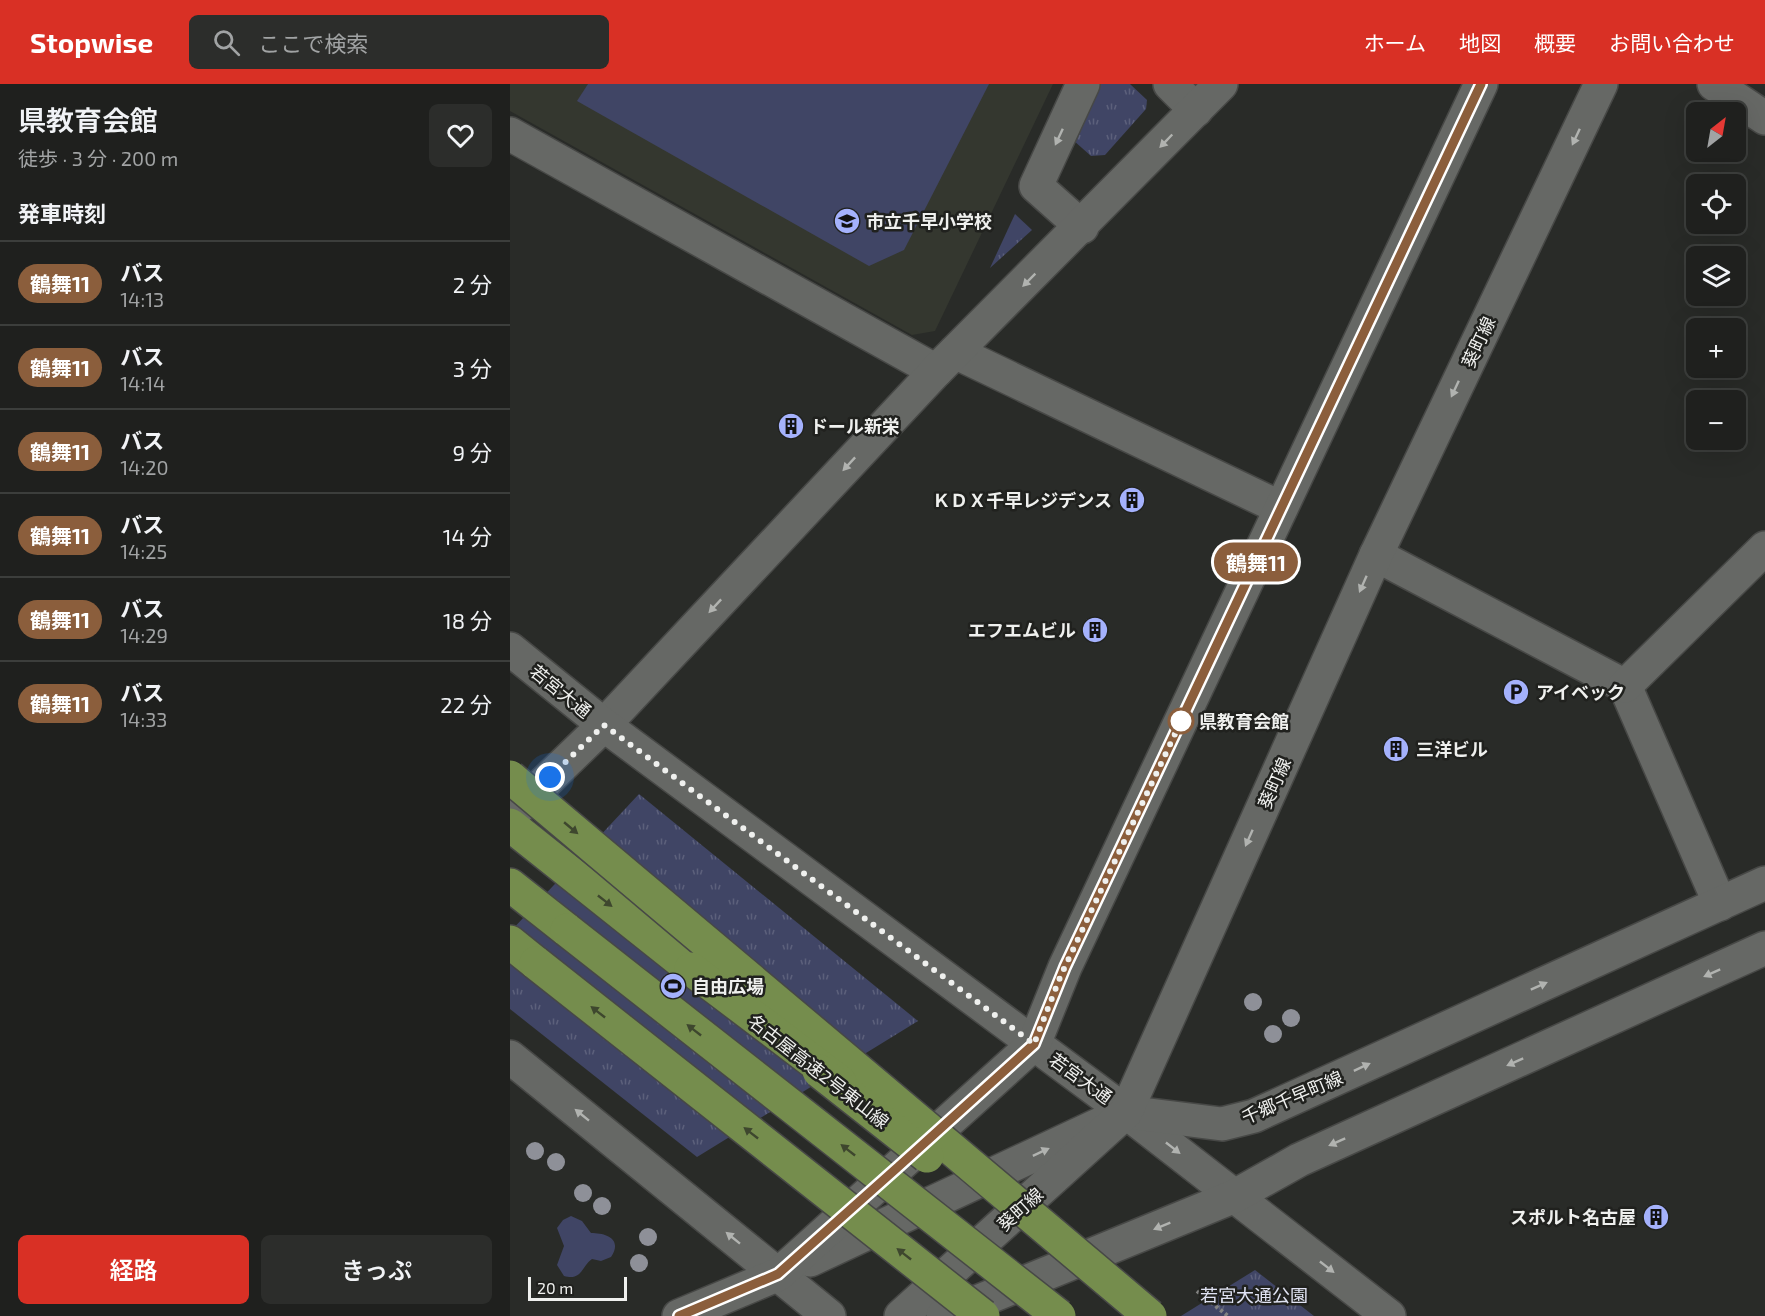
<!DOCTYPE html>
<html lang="ja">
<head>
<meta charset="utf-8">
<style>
  :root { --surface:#1f201e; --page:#2c2d2b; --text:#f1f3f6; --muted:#a1a3a4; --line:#3c3e3c; --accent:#d93025 }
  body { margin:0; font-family:"Exo 2","Noto Sans JP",sans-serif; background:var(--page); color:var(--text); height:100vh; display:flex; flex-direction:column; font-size:22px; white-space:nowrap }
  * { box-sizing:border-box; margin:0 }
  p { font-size:20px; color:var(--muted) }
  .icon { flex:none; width:33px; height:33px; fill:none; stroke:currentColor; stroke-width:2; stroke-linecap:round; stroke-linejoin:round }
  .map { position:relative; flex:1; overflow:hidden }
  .details { display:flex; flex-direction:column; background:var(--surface); width:510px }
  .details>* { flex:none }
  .badge { padding:0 12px; border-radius:20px; font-size:21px; line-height:39px }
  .needle { width:39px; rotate:31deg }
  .fabs { position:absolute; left:1176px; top:18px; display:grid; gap:12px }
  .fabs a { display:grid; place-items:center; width:60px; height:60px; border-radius:9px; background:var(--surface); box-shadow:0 6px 24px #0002,0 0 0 2px var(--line); font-size:30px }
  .scale { position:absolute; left:18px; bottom:15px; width:99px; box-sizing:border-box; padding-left:6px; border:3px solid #eff0ee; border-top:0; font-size:16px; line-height:21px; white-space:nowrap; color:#eff0ee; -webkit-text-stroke:4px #20211e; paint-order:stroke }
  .you { position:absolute; width:30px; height:30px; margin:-15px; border:4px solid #fff; border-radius:50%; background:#1a73e8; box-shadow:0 0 0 9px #1a73e833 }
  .map>.badge { position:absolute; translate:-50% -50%; box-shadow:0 0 0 3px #fff }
  h2 { padding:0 18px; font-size:22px; line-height:54px }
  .round { display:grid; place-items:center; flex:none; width:63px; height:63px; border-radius:9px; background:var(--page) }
  .head { display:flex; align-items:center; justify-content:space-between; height:102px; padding:0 18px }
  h1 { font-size:28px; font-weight:600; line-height:45px }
  .cta { display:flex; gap:12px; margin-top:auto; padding:12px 18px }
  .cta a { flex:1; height:69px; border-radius:9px; background:var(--accent); color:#fff; font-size:24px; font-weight:600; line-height:69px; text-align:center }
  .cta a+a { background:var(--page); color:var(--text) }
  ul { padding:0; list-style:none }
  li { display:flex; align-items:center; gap:18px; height:84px; padding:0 18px; border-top:2px solid var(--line) }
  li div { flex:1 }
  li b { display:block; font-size:22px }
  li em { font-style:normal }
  li .badge { min-width:66px; font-weight:700; text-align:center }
  header { display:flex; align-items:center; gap:36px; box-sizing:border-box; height:84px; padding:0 30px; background:var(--accent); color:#fff }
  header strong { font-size:28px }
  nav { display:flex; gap:33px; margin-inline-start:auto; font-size:21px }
  .search { width:420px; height:54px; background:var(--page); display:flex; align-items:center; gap:15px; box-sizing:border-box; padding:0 21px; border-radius:9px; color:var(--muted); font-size:22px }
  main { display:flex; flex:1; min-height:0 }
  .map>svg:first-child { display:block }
  .built { fill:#34372f }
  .grass { fill:#404565 }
  .park { fill:url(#park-tufts) }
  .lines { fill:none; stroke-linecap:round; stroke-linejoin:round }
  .street-casing { stroke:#474846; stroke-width:36 }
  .secondary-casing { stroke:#474846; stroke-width:36 }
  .highway-casing { stroke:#474846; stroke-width:36 }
  .path { stroke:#838482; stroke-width:4; stroke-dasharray:3 3; stroke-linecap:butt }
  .street { stroke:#666865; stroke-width:33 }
  .secondary { stroke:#666865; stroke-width:33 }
  .highway { stroke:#758d4d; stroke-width:33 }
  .highway-bridge-casing { stroke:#474846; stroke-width:36; stroke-linecap:butt }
  .highway-bridge { stroke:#758d4d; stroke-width:33 }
  .tree { fill:#8e9098 }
  .oneway { fill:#b1b3b0 }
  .oneway2 { fill:#3e472e }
  .line-casing { stroke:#fff; stroke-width:14 }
  .line { stroke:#8b5e3c; stroke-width:9 }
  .walk { stroke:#eff0ee; stroke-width:6; stroke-dasharray:0 10.8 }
  .stop-dot { fill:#fff; stroke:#8b5e3c; stroke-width:3 }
  .labels { text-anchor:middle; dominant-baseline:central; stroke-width:5; stroke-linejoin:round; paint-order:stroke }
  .poi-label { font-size:18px; font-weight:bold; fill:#eff0ee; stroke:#20211e; text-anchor:start }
  .street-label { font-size:18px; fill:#eff0ee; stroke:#20211e }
  .stop-label { font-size:18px; font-weight:bold; fill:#eff0ee; stroke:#20211e; text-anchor:start }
  .park-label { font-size:18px; fill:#e0e3f3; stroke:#20211e }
</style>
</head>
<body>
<header>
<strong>Stopwise</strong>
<div class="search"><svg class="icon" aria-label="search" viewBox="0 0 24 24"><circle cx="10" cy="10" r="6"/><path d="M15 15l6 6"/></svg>ここで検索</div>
<nav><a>ホーム</a><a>地図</a><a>概要</a><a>お問い合わせ</a></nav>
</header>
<main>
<section class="details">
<div class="head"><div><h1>県教育会館</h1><p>徒歩 · 3 分 · 200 m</p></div><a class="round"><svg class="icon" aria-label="heart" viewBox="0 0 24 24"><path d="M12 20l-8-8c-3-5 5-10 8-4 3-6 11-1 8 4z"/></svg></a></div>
<h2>発車時刻</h2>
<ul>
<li><span class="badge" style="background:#8b5e3c;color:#fff">鶴舞11</span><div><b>バス</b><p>14:13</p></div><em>2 分</em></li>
<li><span class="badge" style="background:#8b5e3c;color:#fff">鶴舞11</span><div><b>バス</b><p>14:14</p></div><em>3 分</em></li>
<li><span class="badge" style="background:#8b5e3c;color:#fff">鶴舞11</span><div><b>バス</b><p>14:20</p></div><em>9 分</em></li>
<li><span class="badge" style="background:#8b5e3c;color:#fff">鶴舞11</span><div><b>バス</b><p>14:25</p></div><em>14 分</em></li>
<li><span class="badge" style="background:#8b5e3c;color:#fff">鶴舞11</span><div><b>バス</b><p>14:29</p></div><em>18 分</em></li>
<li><span class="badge" style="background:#8b5e3c;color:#fff">鶴舞11</span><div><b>バス</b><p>14:33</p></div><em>22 分</em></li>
</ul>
<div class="cta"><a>経路</a><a>きっぷ</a></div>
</section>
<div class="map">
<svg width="1255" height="1232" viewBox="0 0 1255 1232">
  <defs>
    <pattern id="park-tufts" width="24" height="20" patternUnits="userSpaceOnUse" patternTransform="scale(1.5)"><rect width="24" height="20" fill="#404565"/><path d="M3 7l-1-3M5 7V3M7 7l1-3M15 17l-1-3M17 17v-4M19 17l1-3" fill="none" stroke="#5c607b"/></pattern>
  </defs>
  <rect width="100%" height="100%" fill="#292b28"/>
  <polygon class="built" points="0,0 543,0 425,247 402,251 0,27"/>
  <g class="grass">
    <polygon points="78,0 479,0 394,166 359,182 67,17"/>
    <path d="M61,1132L72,1137L81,1149C96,1149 113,1155 101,1173L91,1177L82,1175C71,1183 72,1197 54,1192L47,1181L54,1162L47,1144L53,1136Z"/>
  </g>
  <g class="park">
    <polygon points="589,0 620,0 637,16 636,25 595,71 581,72 563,56"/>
    <polygon points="505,130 522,146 480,184"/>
    <polygon points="129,710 408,937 187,1073 0,925 0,848"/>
    <polygon points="745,1186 804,1232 671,1232"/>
  </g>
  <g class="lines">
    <g class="street-casing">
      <g id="street">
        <polyline points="660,0 686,26"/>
        <polyline points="1204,0 1255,34"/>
        <polyline points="0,50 426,287"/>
        <polyline points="572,143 526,102 573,0"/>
        <polyline points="445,268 771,424"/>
        <polyline points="866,471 1115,602 1210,820"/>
        <polyline points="1115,602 1255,464"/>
        <polyline points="0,732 94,641 426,287 711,0"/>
      </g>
    </g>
    <g class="secondary-casing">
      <g id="secondary">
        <polyline points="0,565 94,641 616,1028 879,1232"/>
        <polyline points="0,973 319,1232"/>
        <polyline points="300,1176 616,1028 712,1040 744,1032 1255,799"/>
        <polyline points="169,1232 269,1190 524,960 555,883 971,0"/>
        <polyline points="391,1232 616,1028 866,471 1091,0"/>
        <polyline points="433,1232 725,1112 789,1076 1255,864"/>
      </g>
    </g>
    <g class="highway-casing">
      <g id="highway">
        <polyline points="0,741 181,885"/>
        <polyline points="0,801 57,846"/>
        <polyline points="0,858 26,879"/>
      </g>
    </g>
    <polyline class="path" points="687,1207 718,1232"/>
    <use href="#street" class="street"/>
    <use href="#secondary" class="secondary"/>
    <use href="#highway" class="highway"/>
    <g class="highway-bridge-casing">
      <g id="highway-bridge">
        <polyline points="0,693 640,1232"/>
        <polyline points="57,846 549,1232"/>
        <polyline points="26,879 473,1232"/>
        <polyline points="181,885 330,998"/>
        <polyline points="309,987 417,1072"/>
      </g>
    </g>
    <use href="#highway-bridge" class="highway-bridge"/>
  </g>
  <g class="tree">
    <circle cx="743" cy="918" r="9"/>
    <circle cx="781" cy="934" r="9"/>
    <circle cx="763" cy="950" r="9"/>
    <circle cx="25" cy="1067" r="9"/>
    <circle cx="46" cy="1078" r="9"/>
    <circle cx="73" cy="1109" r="9"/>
    <circle cx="92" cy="1122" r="9"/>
    <circle cx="138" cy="1153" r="9"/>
    <circle cx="129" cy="1179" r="9"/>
  </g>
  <defs><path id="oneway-solid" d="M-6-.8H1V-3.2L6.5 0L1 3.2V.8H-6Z" transform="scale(1.5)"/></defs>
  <g class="oneway">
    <use href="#oneway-solid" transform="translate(549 53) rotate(115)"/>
    <use href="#oneway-solid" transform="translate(1066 53) rotate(115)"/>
    <use href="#oneway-solid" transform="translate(656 57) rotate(134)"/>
    <use href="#oneway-solid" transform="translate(519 196) rotate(135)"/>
    <use href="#oneway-solid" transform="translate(945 305) rotate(115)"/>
    <use href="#oneway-solid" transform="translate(339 380) rotate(133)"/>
    <use href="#oneway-solid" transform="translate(853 500) rotate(114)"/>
    <use href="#oneway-solid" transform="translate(205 522) rotate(133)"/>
    <use href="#oneway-solid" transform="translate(739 754) rotate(114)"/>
    <use href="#oneway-solid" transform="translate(1202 889) rotate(156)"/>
    <use href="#oneway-solid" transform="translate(1029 902) rotate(-24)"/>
    <use href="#oneway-solid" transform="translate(1005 978) rotate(156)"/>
    <use href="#oneway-solid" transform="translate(852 983) rotate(-25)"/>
    <use href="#oneway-solid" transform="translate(72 1031) rotate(-141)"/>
    <use href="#oneway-solid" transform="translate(827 1058) rotate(156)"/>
    <use href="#oneway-solid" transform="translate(663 1064) rotate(38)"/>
    <use href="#oneway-solid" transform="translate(531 1068) rotate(-25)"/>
    <use href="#oneway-solid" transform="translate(652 1142) rotate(158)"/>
    <use href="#oneway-solid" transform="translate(223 1154) rotate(-141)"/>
    <use href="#oneway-solid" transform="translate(817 1183) rotate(38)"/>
  </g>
  <g class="oneway2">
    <use href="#oneway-solid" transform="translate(61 744) rotate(40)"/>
    <use href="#oneway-solid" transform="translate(95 817) rotate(38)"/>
    <use href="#oneway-solid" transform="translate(88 928) rotate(-142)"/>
    <use href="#oneway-solid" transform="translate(184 946) rotate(-142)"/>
    <use href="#oneway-solid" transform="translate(241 1049) rotate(-142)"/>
    <use href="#oneway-solid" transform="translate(338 1066) rotate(-142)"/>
    <use href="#oneway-solid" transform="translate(394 1170) rotate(-142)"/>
  </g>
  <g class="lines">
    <g class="line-casing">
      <polyline id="line" points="169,1232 268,1190 388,1083 524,960 555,883 971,0"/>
    </g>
    <use href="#line" class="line"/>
    <polyline class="walk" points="40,693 94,641 524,960 551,891 674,631 671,637"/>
  </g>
  <defs>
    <g id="school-disc" transform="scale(1.35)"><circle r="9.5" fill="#a4b1fc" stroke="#20211e"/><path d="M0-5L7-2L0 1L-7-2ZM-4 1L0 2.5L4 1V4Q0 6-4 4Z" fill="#111"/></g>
    <g id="building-disc" transform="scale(1.35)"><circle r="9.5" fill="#a4b1fc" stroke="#20211e"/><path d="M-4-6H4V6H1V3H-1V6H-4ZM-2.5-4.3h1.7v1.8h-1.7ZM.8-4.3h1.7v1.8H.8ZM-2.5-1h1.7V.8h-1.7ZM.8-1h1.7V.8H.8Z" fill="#111"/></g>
    <g id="parking-disc" transform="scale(1.35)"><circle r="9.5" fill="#a4b1fc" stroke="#20211e"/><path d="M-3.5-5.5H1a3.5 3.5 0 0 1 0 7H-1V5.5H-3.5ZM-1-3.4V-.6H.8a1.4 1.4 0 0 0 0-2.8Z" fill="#111"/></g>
    <g id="stadium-disc" transform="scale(1.35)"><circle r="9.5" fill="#a4b1fc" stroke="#20211e"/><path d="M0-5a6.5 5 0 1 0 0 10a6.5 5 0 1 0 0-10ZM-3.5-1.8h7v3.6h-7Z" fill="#111"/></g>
  </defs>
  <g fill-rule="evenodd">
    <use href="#school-disc" x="337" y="137"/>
    <use href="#building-disc" x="281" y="342"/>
    <use href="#building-disc" x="622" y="416"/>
    <use href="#building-disc" x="585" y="546"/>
    <use href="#parking-disc" x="1006" y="608"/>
    <use href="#building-disc" x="886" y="665"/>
    <use href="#stadium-disc" x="163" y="902"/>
    <use href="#building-disc" x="1146" y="1133"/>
  </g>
  <circle class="stop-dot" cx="671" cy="637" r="12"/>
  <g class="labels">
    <g class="poi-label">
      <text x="356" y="137">市立千早小学校</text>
      <text x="300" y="342">ドール新栄</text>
      <text x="602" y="416" text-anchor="end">ＫＤＸ千早レジデンス</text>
      <text x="566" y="546" text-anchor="end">エフエムビル</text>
      <text x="1026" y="608">アイベック</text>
      <text x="906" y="665">三洋ビル</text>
      <text x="182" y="902">自由広場</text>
      <text x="1126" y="1133" text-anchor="end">スポルト名古屋</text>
    </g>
    <g class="street-label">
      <text transform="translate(968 258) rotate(-65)">葵町線</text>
      <text transform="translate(51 607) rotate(39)">若宮大通</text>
      <text transform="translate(764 699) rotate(-66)">葵町線</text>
      <text transform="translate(309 987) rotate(38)">名古屋高速2号東山線</text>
      <text transform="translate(571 994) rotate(36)">若宮大通</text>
      <text transform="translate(782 1013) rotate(-23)">千郷千早町線</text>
      <text transform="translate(510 1125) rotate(-42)">葵町線</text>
    </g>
    <g class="stop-label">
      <text x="689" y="637">県教育会館</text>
    </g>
    <g class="park-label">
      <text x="744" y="1211">若宮大通公園</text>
    </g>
  </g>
</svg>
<div class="fabs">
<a><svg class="needle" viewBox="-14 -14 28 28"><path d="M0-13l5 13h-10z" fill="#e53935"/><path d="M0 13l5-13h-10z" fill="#a1a3a4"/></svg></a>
<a><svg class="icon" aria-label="locate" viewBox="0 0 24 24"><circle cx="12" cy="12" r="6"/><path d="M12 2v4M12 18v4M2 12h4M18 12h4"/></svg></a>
<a><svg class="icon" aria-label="layers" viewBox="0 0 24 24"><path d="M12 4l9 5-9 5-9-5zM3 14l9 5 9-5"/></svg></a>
<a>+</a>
<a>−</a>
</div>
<div class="scale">20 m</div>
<div class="you" style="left:40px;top:693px"></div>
<b class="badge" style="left:746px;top:478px;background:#8b5e3c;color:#fff">鶴舞11</b>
</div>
</main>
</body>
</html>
